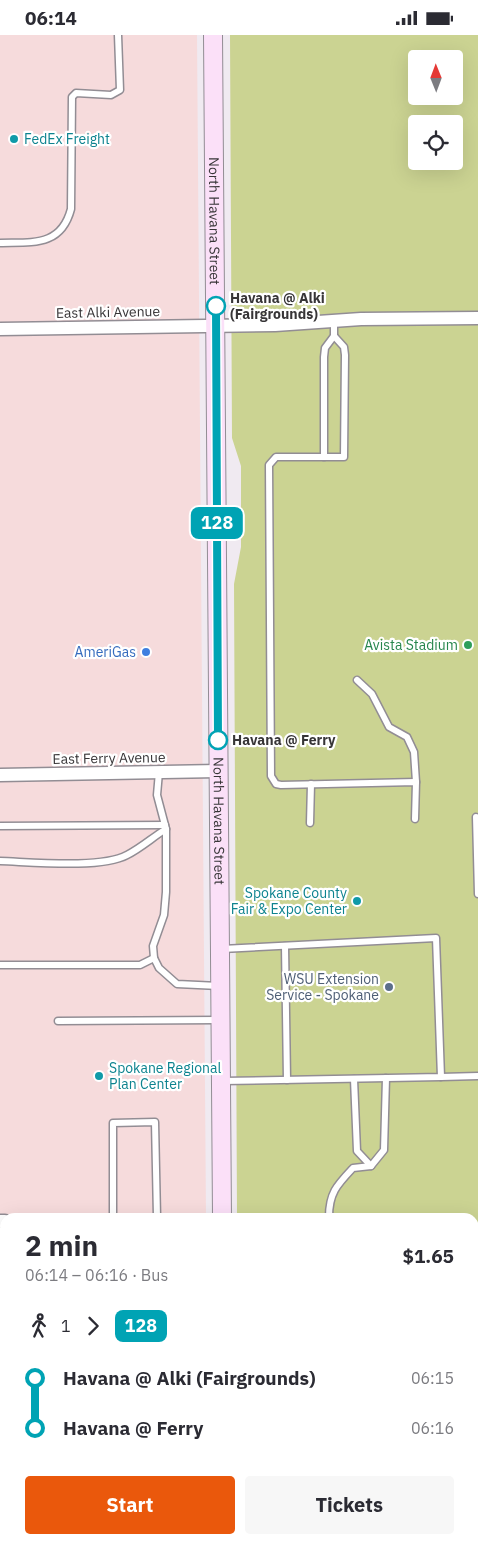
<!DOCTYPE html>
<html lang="en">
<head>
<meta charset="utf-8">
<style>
  :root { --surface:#fff; --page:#f7f7f7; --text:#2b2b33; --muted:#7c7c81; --accent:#ea580c }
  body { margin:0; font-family:"IBM Plex Sans",sans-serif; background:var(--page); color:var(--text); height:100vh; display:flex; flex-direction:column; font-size:19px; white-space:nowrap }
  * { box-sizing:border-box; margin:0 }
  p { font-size:16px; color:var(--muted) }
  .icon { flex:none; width:28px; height:28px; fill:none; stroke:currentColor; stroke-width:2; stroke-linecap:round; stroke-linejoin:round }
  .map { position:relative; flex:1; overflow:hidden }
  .drawer { position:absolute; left:0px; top:1178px; width:479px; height:331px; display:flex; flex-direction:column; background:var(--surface); border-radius:15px 15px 0 0; box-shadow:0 5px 20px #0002 }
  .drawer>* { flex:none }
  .badge { padding:0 10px; border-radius:8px; font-size:18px; line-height:32px }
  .needle { width:32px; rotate:359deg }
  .controls { position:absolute; left:408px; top:15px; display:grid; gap:10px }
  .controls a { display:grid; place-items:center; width:55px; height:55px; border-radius:5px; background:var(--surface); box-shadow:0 5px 20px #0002; font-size:25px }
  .map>.badge { position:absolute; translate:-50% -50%; box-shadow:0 0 0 2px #fff }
  .legs { display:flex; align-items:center; gap:8px; height:55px; padding:0 25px; font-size:16px }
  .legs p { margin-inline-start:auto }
  .summary { display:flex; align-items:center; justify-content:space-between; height:85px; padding:0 25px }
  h1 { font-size:28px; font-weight:800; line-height:38px }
  .primary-button { display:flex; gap:10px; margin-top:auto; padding:10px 25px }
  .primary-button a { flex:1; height:58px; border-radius:5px; background:var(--accent); color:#fff; font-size:20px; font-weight:800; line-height:58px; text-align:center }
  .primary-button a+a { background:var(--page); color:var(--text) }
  ul { padding:0 25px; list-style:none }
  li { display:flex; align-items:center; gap:18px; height:50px; font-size:19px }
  li i { display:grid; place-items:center; width:8px; height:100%; margin:0 6px; background:currentColor }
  li i::after { content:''; width:12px; height:12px; margin:-6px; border:4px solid; border-radius:50%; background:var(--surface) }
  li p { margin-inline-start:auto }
  li:first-child i { background:linear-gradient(#0000 50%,currentColor 0) }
  li:last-child i { background:linear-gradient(currentColor 50%,#0000 0) }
  .status { display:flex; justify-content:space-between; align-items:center; height:35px; padding:0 25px; background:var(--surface); direction:ltr }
  .status svg { height:14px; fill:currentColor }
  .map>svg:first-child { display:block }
  .commercial { fill:#f6dbdc }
  .green { fill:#cbd392; fill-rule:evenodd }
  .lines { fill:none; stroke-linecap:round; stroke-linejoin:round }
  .lane-casing { stroke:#928d94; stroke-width:9 }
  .street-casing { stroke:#928d94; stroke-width:15 }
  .secondary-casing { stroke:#928d94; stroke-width:20 }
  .lane { stroke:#fff; stroke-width:6 }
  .street { stroke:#fff; stroke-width:12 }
  .secondary { stroke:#fbe0f8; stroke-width:18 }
  .rail-casing { stroke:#7b787b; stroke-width:5.5 }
  .rail { stroke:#fff; stroke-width:4; stroke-dasharray:11; stroke-linecap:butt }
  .line-1-casing { stroke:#fff; stroke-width:11 }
  .line-1 { stroke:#00a3b4; stroke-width:8 }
  .culture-dot { fill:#0f9aa8; stroke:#fff; stroke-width:2 }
  .stop-1-dot { fill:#fff; stroke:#00a3b4; stroke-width:2.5 }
  .leisure-dot { fill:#2e9e5b; stroke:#fff; stroke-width:2 }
  .shop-dot { fill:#3f7fe0; stroke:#fff; stroke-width:2 }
  .service-dot { fill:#5c6f8a; stroke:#fff; stroke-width:2 }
  .labels { text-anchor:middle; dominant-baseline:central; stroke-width:4.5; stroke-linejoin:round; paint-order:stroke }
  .culture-label { font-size:14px; fill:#0d838f; stroke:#fff; text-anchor:start }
  .street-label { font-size:14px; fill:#373537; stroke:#fff }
  .stop-label { font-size:14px; font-weight:bold; fill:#373537; stroke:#fff; text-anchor:start }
  .leisure-label { font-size:14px; fill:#27864d; stroke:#fff; text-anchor:end }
  .shop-label { font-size:14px; fill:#366cbe; stroke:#fff; text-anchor:end }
  .service-label { font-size:14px; fill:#4e5e75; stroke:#fff; text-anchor:end }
</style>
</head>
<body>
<div class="status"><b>06:14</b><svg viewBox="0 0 49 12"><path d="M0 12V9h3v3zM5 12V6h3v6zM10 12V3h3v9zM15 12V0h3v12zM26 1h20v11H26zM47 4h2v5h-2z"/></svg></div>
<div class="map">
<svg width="478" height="1508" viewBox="0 0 478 1508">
  <rect width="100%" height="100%" fill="#f0eaf1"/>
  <polygon class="commercial" points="0,0 197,0 206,1182 5,1182 5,1470 0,1470"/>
  <path class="green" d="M230,0H478V1220L474,1224V1182H237L234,549L241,512V431L232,403ZM416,24H454V61H416ZM416,89H454V126H416Z"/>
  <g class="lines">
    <g class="lane-casing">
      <g id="lane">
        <path d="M0,208C32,207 61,212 71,174L72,62L76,58L111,60L120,55L118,0"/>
        <polyline points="334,301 344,312 345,320 344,422 276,422 269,430 271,741 276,749 281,750 416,747 415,784"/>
        <polyline points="324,422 324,322 325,313 334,301 334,288"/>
        <polyline points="357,645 372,659 389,692 407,702 414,717 416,747"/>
        <polyline points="159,737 157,760 166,794 166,857 164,880 153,911 154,923 159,933 177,949 219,951"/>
        <polyline points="476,782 478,859"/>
        <polyline points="310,788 311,749"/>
        <polyline points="0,791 165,790"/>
        <path d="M0,826C31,827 101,834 127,820C141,813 153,802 166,794"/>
        <polyline points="285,911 287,1045"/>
        <polyline points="0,930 140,930 154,923"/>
        <polyline points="58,986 219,985"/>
        <polyline points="441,1042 478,1041"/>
        <polyline points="354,1044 357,1116 371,1131"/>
        <polyline points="222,1046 441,1042 436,903 222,914"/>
        <polyline points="113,1182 113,1088 155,1087 157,1182"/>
        <path d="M329,1182C329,1158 337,1150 353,1133L371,1131L384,1115L386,1043"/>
      </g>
    </g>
    <g class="street-casing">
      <g id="street">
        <polyline points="0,294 275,290 361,284 478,283"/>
        <polyline points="0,740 218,736"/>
        <polyline points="0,1186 5,1186"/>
      </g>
    </g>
    <g class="secondary-casing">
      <g id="secondary">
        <path id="s1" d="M213,0L222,1182"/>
        <polyline points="224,1504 224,1508"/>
      </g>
    </g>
    <use href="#lane" class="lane"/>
    <use href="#street" class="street"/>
    <use href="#secondary" class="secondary"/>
    <g class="rail-casing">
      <g id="rail">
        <polyline points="474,1284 478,1280"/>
        <polyline points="474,1446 478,1445"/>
        <polyline points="474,1489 478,1489"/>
        <polyline points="0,1498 5,1498"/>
      </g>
    </g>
    <use href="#rail" class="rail"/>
  </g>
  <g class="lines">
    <g class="line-1-casing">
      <polyline id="line-1" points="216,271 218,705"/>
    </g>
    <use href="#line-1" class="line-1"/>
  </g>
  <g class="culture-dot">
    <circle cx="14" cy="104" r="5"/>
    <circle cx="357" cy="866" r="5"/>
    <circle cx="99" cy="1041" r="5"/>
  </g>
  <g class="stop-1-dot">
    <circle cx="216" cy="271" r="9"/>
    <circle cx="218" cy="705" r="9"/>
  </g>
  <circle class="leisure-dot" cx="468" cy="610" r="5"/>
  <circle class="shop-dot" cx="146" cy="617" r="5"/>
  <circle class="service-dot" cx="389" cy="952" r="5"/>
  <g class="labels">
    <g class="culture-label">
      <text x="24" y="104">FedEx Freight</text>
      <text x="347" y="858" text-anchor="end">Spokane County<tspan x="347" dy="16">Fair &amp; Expo Center</tspan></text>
      <text x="109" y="1033">Spokane Regional<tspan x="109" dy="16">Plan Center</tspan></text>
    </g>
    <g class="street-label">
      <text stroke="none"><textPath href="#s1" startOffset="186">North Havana Street</textPath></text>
      <text transform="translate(108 277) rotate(-1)">East Alki Avenue</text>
      <text transform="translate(109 723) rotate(-1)">East Ferry Avenue</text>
      <text stroke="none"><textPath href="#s1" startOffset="786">North Havana Street</textPath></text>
    </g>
    <g class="stop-label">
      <text x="230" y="263">Havana @ Alki<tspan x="230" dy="16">(Fairgrounds)</tspan></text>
      <text x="232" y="705">Havana @ Ferry</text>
    </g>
    <g class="leisure-label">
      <text x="458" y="610">Avista Stadium</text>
    </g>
    <g class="shop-label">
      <text x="136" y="617">AmeriGas</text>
    </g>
    <g class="service-label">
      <text x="379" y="944">WSU Extension<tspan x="379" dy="16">Service - Spokane</tspan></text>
    </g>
  </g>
</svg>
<div class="controls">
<a><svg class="needle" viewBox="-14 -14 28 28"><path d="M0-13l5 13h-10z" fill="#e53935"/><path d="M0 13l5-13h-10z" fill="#7c7c81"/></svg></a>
<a><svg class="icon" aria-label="locate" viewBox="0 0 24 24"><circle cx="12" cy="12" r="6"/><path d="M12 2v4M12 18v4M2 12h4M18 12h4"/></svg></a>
</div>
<b class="badge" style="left:217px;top:488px;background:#00a3b4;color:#fff">128</b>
<section class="drawer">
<div class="summary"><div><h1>2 min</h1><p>06:14 – 06:16 · Bus</p></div><b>$1.65</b></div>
<div class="legs"><svg class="icon" aria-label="walk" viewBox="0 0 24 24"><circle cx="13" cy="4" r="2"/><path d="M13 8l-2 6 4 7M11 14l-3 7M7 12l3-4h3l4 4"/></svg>1<svg class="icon" aria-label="forward" viewBox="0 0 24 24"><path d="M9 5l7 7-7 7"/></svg><b class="badge" style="background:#00a3b4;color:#fff">128</b></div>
<ul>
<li><i style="color:#00a3b4"></i><b>Havana @ Alki (Fairgrounds)</b><p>06:15</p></li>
<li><i style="color:#00a3b4"></i><b>Havana @ Ferry</b><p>06:16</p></li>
</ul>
<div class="primary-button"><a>Start</a><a>Tickets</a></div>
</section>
</div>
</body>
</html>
